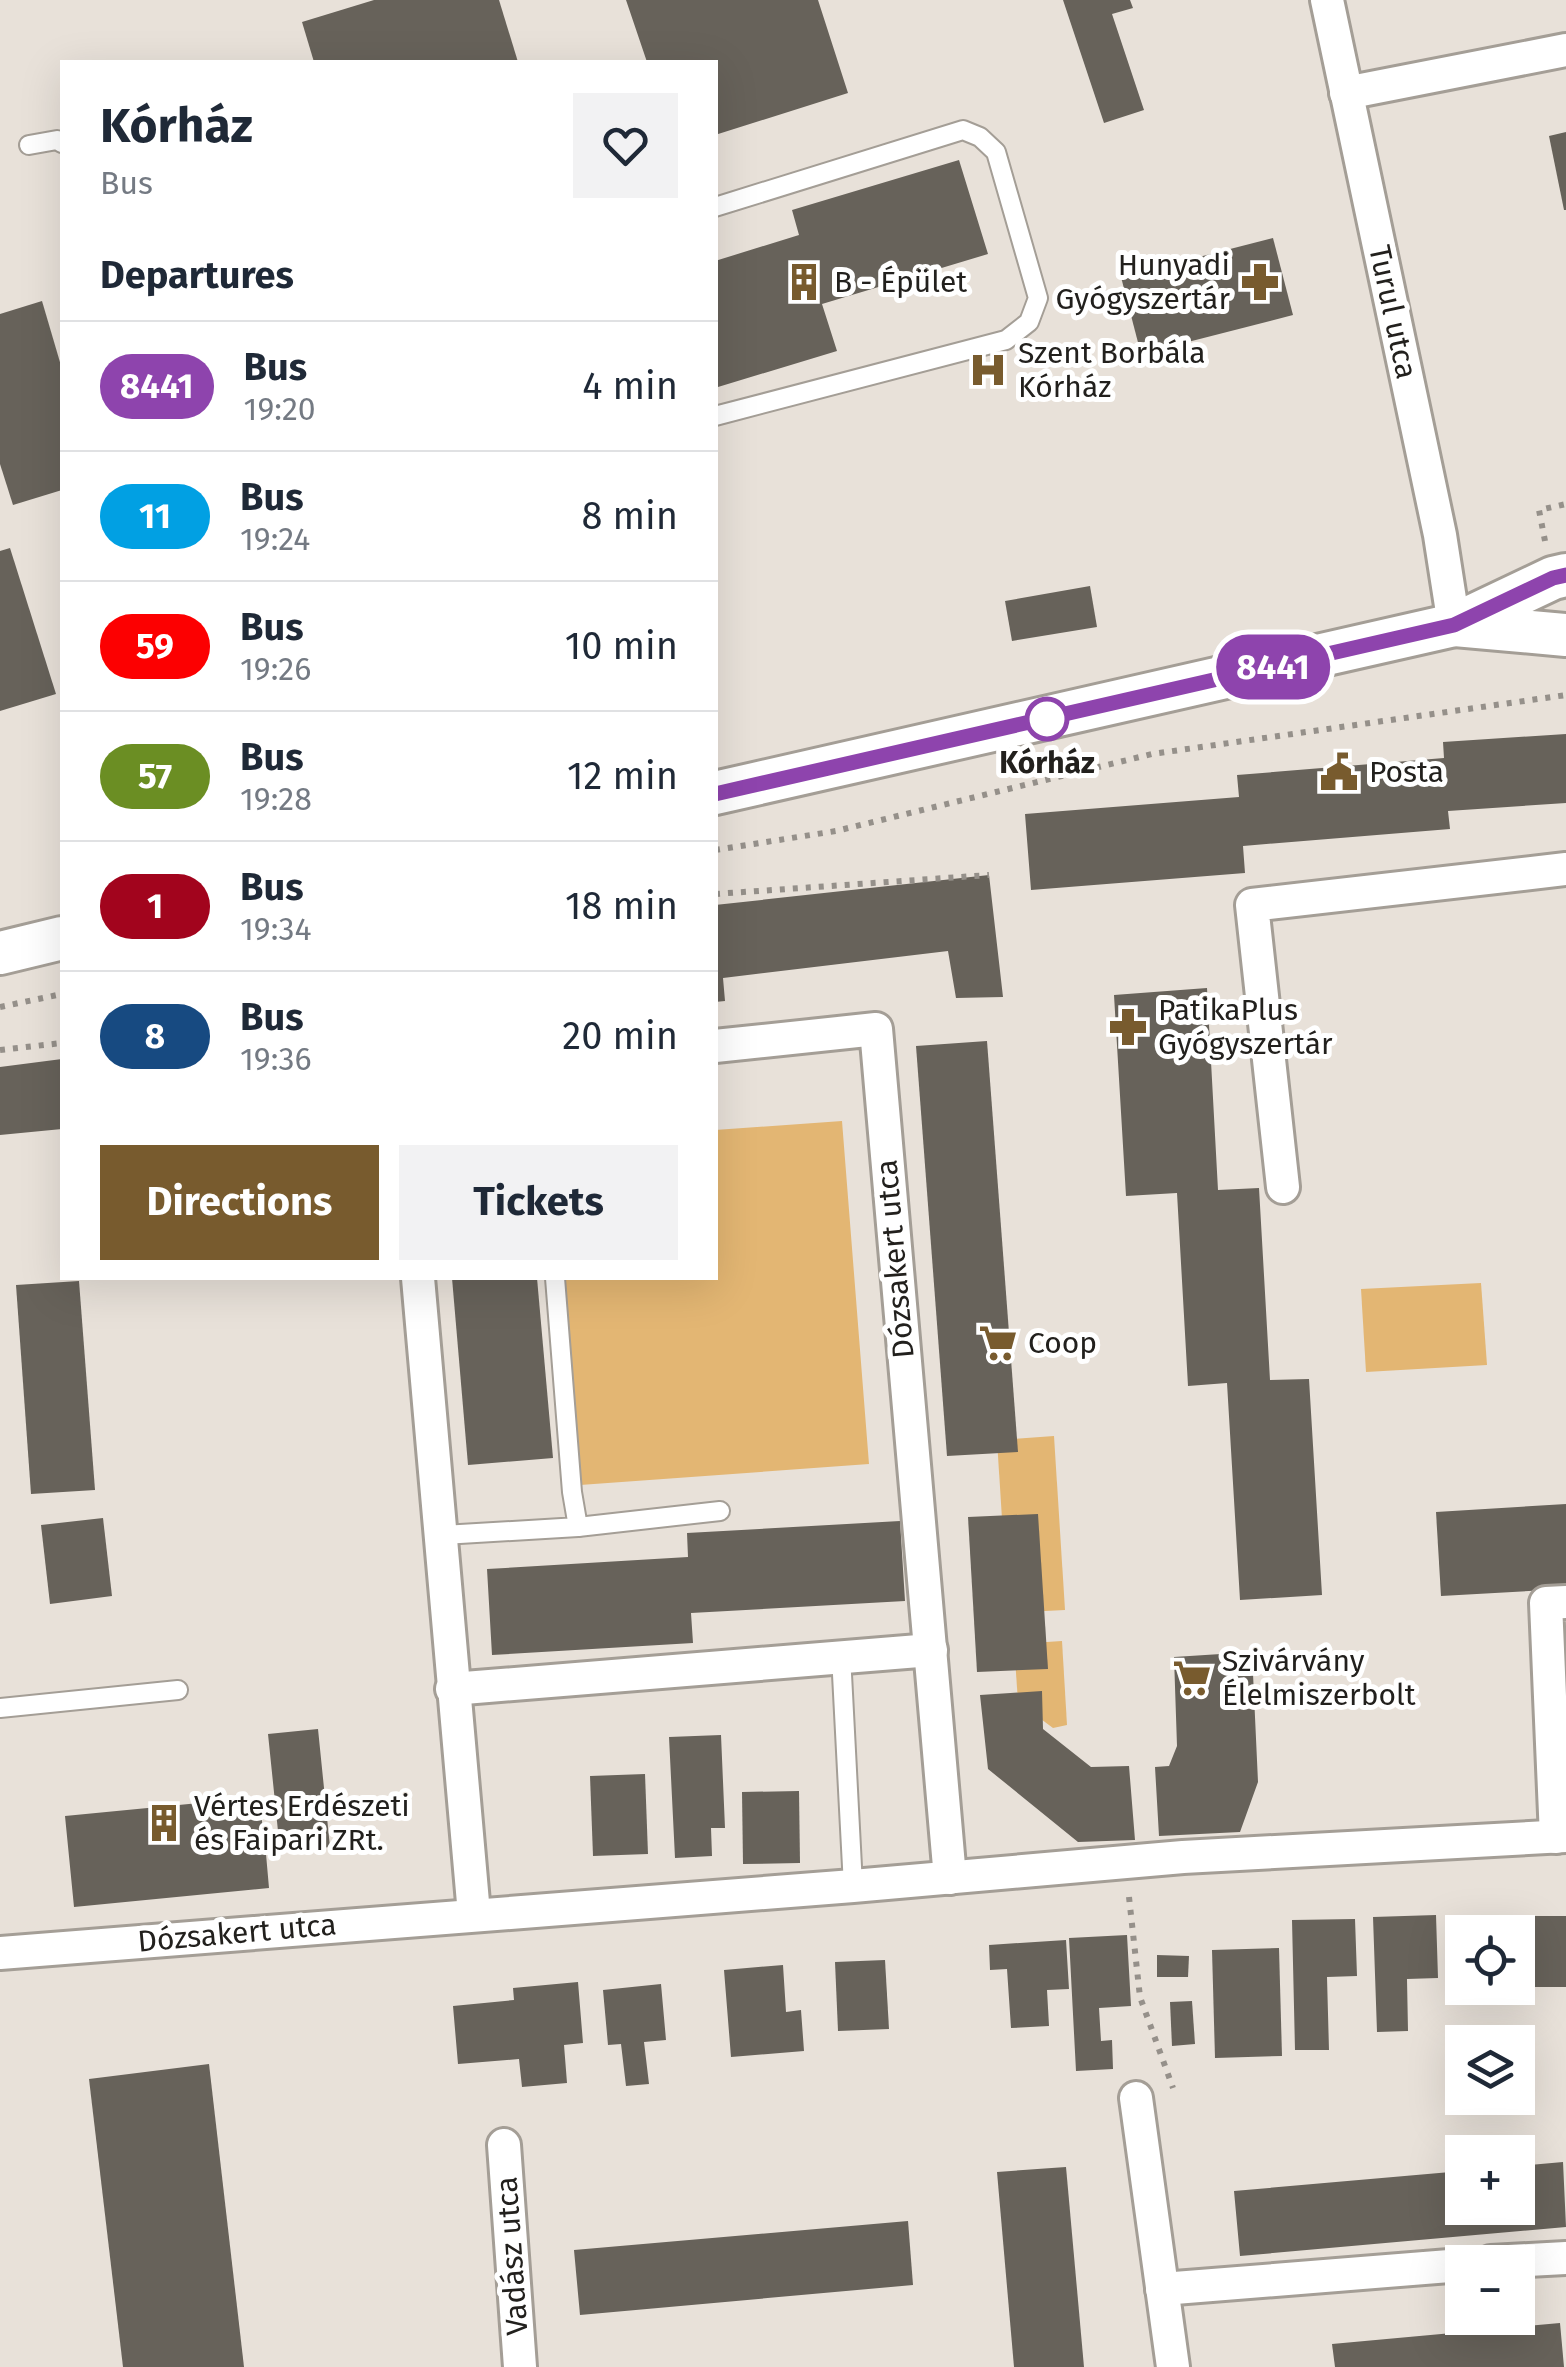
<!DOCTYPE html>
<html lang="en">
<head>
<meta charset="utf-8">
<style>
  :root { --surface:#fff; --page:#f2f2f3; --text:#1f2937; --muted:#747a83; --line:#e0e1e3; --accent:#785b2e }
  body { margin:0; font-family:"Fira Sans",sans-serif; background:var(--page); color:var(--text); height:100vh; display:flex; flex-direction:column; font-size:38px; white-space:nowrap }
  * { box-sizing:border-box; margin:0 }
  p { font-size:32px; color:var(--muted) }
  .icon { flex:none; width:55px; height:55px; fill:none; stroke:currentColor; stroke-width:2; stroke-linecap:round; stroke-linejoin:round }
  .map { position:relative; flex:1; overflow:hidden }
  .details { position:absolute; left:60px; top:60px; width:658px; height:1220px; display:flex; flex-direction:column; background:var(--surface); border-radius:0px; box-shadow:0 10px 40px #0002 }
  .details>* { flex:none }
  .badge { padding:0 20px; border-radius:32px; font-size:35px; line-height:65px }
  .controls { position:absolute; left:1445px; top:1915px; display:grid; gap:20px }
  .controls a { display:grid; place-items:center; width:90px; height:90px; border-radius:0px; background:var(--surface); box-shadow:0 10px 40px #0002; font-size:50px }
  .map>.badge { position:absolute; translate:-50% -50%; box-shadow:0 0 0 5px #fff }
  h2 { padding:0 40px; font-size:38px; line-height:90px }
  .round { display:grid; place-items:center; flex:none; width:105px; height:105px; border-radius:0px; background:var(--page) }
  .headline { display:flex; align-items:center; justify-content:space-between; height:170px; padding:0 40px }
  h1 { font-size:48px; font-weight:700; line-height:75px }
  .action { display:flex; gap:20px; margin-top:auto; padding:20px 40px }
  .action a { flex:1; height:115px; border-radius:0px; background:var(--accent); color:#fff; font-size:40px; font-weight:700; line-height:115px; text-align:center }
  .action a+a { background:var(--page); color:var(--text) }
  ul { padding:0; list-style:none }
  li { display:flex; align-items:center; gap:30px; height:130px; padding:0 40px; border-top:2px solid var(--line) }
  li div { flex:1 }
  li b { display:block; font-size:38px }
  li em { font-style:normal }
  li .badge { min-width:110px; font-weight:700; text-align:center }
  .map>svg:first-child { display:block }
  .green { fill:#e3b673 }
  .building { fill:#67625a }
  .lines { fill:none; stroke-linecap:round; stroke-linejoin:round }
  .service-casing { stroke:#a49e96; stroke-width:22 }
  .minor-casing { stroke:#a49e96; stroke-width:38 }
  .tertiary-casing { stroke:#a49e96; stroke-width:48 }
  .path { stroke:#95908a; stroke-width:6; stroke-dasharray:5 8; stroke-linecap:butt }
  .service { stroke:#fff; stroke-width:18 }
  .minor { stroke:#fff; stroke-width:32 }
  .tertiary { stroke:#fff; stroke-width:42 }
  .line-casing { stroke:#fff; stroke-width:22 }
  .line { stroke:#8e44ad; stroke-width:15 }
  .stop-dot { fill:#fff; stroke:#8e44ad; stroke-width:5 }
  .labels { text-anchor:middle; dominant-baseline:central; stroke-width:10; stroke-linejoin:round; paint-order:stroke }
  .poi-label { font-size:30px; fill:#22201d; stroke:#fff; text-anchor:start }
  .street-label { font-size:30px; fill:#22201d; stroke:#fff }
  .stop-label { font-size:30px; font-weight:bold; fill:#22201d; stroke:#fff }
</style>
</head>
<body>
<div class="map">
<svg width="1566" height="2367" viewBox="0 0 1566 2367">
  <rect width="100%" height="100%" fill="#e8e1d9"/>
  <g class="green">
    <polygon points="842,1121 869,1464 580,1485 565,1278 715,1278 715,1130"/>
    <polygon points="1481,1283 1487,1365 1366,1372 1361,1289"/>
    <polygon points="1054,1436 1065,1610 1008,1613 997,1440"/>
    <polygon points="1062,1641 1067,1725 1053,1728 1018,1702 1014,1644"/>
  </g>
  <g class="building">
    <polygon points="374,0 499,0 518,62 314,62 302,22"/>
    <polygon points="626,0 818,0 848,93 715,135 715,62 647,62"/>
    <polygon points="1063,0 1130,0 1133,8 1112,14 1144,110 1104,123"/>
    <polygon points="1566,132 1566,210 1564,210 1549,136"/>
    <polygon points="959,160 988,254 822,304 837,351 718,387 715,376 715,261 799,235 792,210"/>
    <polygon points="1273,238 1293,315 1141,354 1121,277"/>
    <polygon points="42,301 62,369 62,490 13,505 0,464 0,314"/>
    <polygon points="10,548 56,694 0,711 0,551"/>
    <polygon points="1090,586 1097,627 1012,641 1005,601"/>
    <polygon points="1566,734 1566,803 1448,811 1450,829 1243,846 1245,873 1031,890 1025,814 1239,797 1237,775 1444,758 1443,742"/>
    <polygon points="989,875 1003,997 956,998 948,951 723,978 725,1001 715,1002 715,928 718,928 715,905"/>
    <polygon points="1207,988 1218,1190 1259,1188 1270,1380 1309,1379 1322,1595 1240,1600 1227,1383 1188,1386 1177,1193 1126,1196 1114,995"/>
    <polygon points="987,1041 1018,1452 947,1456 916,1046"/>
    <polygon points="62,1059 62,1129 0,1135 0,1067"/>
    <polygon points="452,1278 537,1278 553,1458 468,1465"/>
    <polygon points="79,1281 95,1490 31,1494 16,1285"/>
    <polygon points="1566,1504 1566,1589 1441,1596 1436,1512"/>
    <polygon points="1038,1514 1048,1669 977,1672 968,1517"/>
    <polygon points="103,1518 112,1596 50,1604 41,1525"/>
    <polygon points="900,1521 905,1601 691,1613 693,1643 492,1655 487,1569 688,1557 687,1533"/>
    <polygon points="1252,1652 1258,1782 1240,1832 1159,1836 1155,1767 1169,1766 1177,1746 1174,1657"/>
    <polygon points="1042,1691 1043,1729 1091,1767 1129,1766 1135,1840 1078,1842 988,1769 980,1695"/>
    <polygon points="318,1729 330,1847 266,1854 269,1888 74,1907 65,1816 260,1797 263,1833 278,1831 268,1734"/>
    <polygon points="721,1735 725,1828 711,1828 712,1856 675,1858 669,1737"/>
    <polygon points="645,1774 648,1854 593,1856 590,1776"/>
    <polygon points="799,1791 800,1863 743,1864 742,1792"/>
    <polygon points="1436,1915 1438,1978 1407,1979 1408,2031 1377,2032 1373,1917"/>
    <polygon points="1529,1916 1566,1916 1566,1987 1530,1987"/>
    <polygon points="1355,1919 1357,1976 1327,1977 1329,2050 1295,2050 1292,1920"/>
    <polygon points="1127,1935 1131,2006 1099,2008 1101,2041 1112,2040 1113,2069 1076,2071 1069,1938"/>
    <polygon points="1066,1940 1069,1989 1047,1990 1049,2026 1011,2028 1007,1969 990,1970 989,1945"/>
    <polygon points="1279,1948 1282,2056 1215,2058 1212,1950"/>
    <polygon points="1157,1955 1189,1956 1188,1977 1157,1977"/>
    <polygon points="885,1960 889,2029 838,2031 835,1962"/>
    <polygon points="783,1965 786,2012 801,2010 804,2051 731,2057 724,1970"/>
    <polygon points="578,1982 583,2043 564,2045 567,2083 522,2087 519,2059 458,2064 453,2006 514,2000 513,1988"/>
    <polygon points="661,1984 666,2040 644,2042 649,2084 626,2086 621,2044 608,2045 603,1990"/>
    <polygon points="1192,2001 1195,2044 1172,2046 1170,2002"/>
    <polygon points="209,2064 244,2367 123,2367 89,2079"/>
    <polygon points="1563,2162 1566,2227 1240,2256 1234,2191 1462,2171 1462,2208 1518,2208 1518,2166"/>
    <polygon points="1066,2167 1084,2367 1014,2367 997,2172"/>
    <polygon points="908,2221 913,2285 580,2315 574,2250"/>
    <polygon points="1560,2323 1564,2367 1335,2367 1332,2344"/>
  </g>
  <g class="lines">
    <g class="service-casing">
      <g id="service">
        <polyline points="29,145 57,140 62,143"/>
        <polyline points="715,207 963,130 980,137 996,152 1038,298 1029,322 1006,340 715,416"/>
        <polyline points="578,1527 720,1511"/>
        <polyline points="443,1535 578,1527 572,1492 555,1278"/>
        <polyline points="841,1655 853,1886"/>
        <polyline points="0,1708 178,1690"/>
      </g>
    </g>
    <g class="minor-casing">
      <g id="minor">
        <polyline points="1327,0 1440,535 1454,625"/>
        <polyline points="1346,93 1566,50"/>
        <polyline points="715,1046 876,1029 950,1878"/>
        <polyline points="1283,1187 1252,905 1566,869"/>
        <polyline points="418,1278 474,1914"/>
        <polyline points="452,1689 931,1650"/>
        <polyline points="1556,1837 1546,1603 1566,1602"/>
        <polyline points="0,1953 853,1886 1183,1857 1566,1836"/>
        <polyline points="1136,2098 1173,2367"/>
        <polyline points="504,2145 520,2367"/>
        <polyline points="1491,2262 1566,2258"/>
        <polyline points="1162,2289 1462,2265"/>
      </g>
    </g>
    <g class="tertiary-casing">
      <g id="tertiary">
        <polyline points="1455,625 1566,635"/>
        <polyline points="715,793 1454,625 1553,578 1566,575"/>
        <polyline points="0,953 62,938"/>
      </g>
    </g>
    <g class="path">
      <polyline points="1545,541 1539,510 1566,504"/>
      <polyline points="715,850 836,831 1152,754 1566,695"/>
      <polyline points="715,894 989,875"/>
      <polyline points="0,1007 62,994"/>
      <polyline points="0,1050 62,1043"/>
      <polyline points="1129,1897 1140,1997 1173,2088"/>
    </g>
    <use href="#service" class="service"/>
    <use href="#minor" class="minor"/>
    <use href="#tertiary" class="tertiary"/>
  </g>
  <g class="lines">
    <g class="line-casing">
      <polyline id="line" points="715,794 1454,625 1553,578 1566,575"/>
    </g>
    <use href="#line" class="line"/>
  </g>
  <defs>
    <g id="building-bare" transform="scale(3)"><path d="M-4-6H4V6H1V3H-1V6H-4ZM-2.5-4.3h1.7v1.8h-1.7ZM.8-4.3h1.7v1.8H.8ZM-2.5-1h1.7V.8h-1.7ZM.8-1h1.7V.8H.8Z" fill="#785b2e" stroke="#fff" stroke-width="2.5" paint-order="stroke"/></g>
    <g id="pharmacy-bare" transform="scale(3)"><path d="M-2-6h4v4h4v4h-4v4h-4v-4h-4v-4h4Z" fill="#785b2e" stroke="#fff" stroke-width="2.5" paint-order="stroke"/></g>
    <g id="hospital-bare" transform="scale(3)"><path d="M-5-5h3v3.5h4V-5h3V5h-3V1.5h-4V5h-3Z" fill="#785b2e" stroke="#fff" stroke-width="2.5" paint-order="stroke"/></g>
    <g id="civic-bare" transform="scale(3)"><path d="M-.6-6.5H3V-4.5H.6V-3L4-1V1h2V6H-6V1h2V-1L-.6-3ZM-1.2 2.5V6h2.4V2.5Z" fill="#785b2e" stroke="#fff" stroke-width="2.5" paint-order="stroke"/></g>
    <g id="supermarket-bare" transform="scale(3)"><path d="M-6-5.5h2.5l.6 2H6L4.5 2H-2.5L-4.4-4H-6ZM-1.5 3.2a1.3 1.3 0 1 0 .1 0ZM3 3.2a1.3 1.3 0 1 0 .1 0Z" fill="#785b2e" stroke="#fff" stroke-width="2.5" paint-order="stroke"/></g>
  </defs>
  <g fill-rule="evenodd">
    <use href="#building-bare" x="804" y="282"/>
    <use href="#pharmacy-bare" x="1260" y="282"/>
    <use href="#hospital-bare" x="988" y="370"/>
    <use href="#civic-bare" x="1339" y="772"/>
    <use href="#pharmacy-bare" x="1128" y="1027"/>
    <use href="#supermarket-bare" x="998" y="1343"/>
    <use href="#supermarket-bare" x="1192" y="1678"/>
    <use href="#building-bare" x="164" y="1823"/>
  </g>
  <circle class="stop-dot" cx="1047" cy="719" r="20"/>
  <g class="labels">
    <g class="poi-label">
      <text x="1230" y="265" text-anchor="end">Hunyadi<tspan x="1230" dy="34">Gyógyszertár</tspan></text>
      <text x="834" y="282">B - Épület</text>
      <text x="1018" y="353">Szent Borbála<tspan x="1018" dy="34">Kórház</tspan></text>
      <text x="1369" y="772">Posta</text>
      <text x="1158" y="1010">PatikaPlus<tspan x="1158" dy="34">Gyógyszertár</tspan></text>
      <text x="1028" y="1343">Coop</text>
      <text x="1222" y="1661">Szivárvány<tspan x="1222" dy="34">Élelmiszerbolt</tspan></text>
      <text x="194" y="1806">Vértes Erdészeti<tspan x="194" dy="34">és Faipari ZRt.</tspan></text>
    </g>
    <g class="street-label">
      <text transform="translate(1393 312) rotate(78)">Turul utca</text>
      <text transform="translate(895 1259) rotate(-95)">Dózsakert utca</text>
      <text transform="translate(237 1933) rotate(-5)">Dózsakert utca</text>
      <text transform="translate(512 2256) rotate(-94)">Vadász utca</text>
    </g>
    <g class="stop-label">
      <text x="1047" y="763">Kórház</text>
    </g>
  </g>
</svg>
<div class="controls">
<a><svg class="icon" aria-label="locate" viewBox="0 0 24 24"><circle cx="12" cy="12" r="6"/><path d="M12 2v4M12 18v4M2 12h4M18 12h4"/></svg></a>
<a><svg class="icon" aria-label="layers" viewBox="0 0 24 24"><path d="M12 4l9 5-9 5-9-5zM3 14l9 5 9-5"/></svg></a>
<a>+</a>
<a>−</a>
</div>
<b class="badge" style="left:1273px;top:667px;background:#8e44ad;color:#fff">8441</b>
<section class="details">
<div class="headline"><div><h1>Kórház</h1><p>Bus</p></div><a class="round"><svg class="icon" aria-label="heart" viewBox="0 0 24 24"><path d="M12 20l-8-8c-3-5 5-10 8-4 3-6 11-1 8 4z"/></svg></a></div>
<h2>Departures</h2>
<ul>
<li><span class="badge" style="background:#8e44ad;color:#fff">8441</span><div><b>Bus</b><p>19:20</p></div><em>4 min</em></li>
<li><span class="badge" style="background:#01a0e3;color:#fff">11</span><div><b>Bus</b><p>19:24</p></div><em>8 min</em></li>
<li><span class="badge" style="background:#fc0001;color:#fff">59</span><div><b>Bus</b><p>19:26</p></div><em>10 min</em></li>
<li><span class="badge" style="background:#6b8e23;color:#fff">57</span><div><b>Bus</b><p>19:28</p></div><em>12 min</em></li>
<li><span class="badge" style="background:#a2041d;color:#fff">1</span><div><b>Bus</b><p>19:34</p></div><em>18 min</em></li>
<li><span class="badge" style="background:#174a81;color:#fff">8</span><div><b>Bus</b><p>19:36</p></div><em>20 min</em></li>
</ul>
<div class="action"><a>Directions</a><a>Tickets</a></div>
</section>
</div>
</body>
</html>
